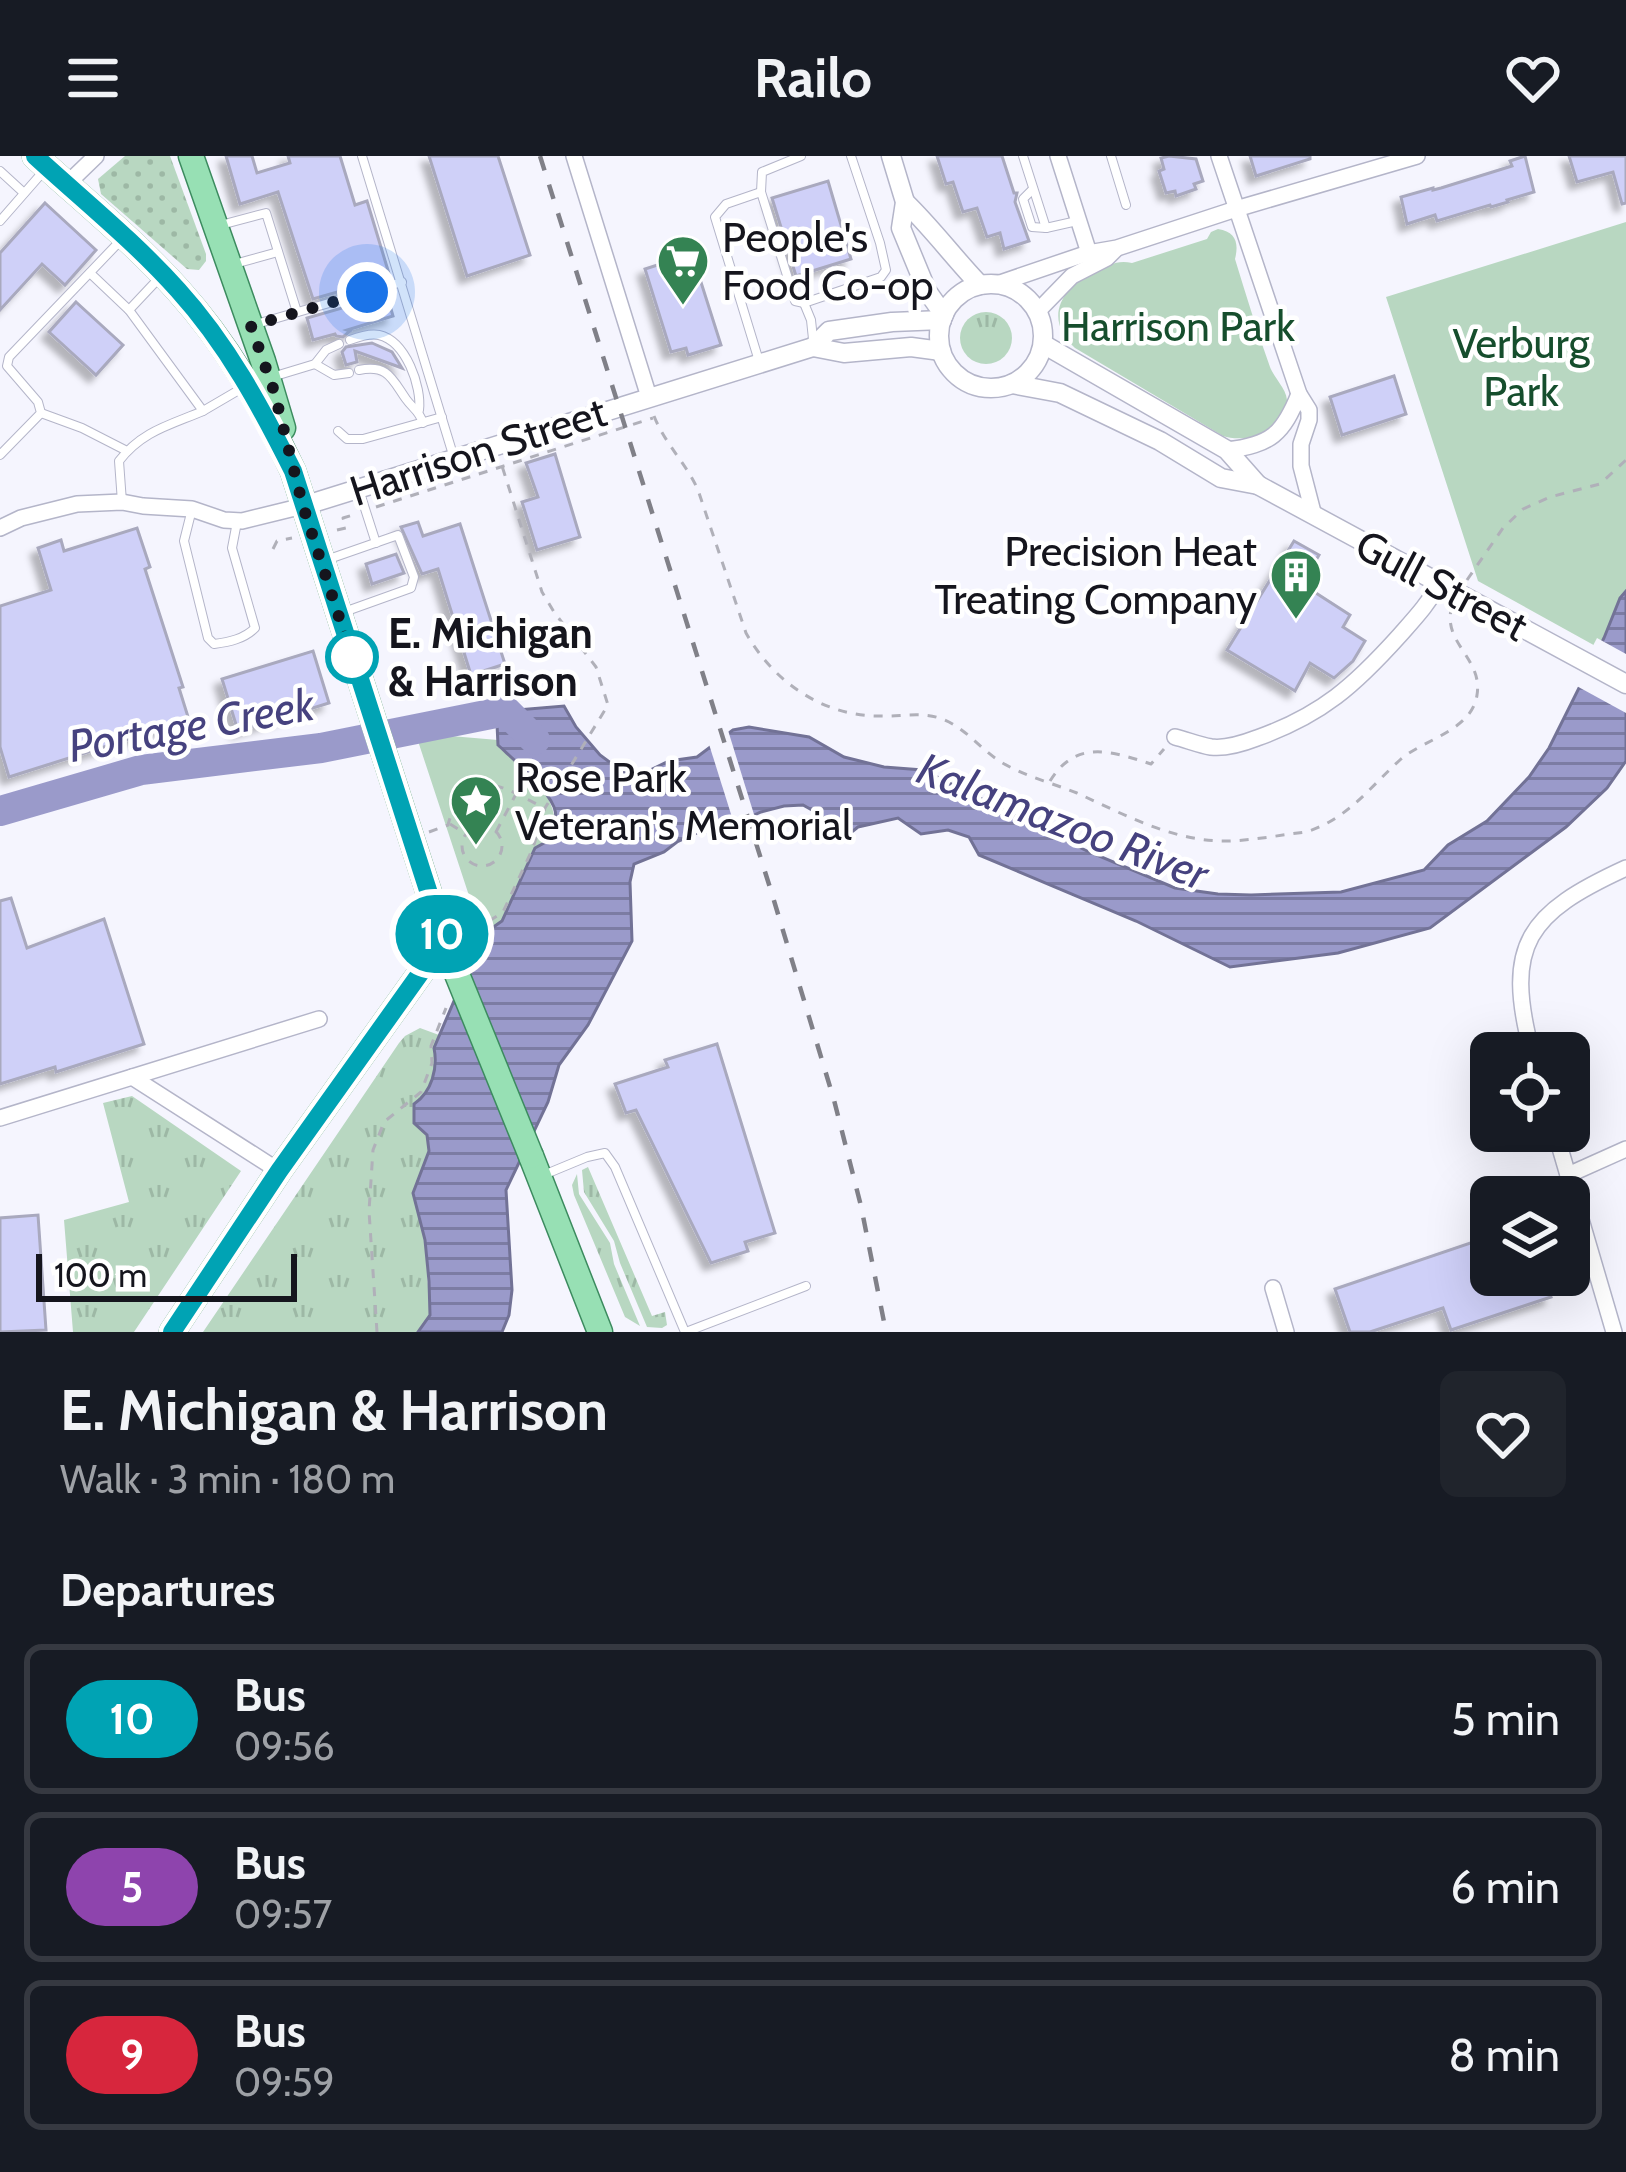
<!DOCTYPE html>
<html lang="en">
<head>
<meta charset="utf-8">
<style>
  :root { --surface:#171b24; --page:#20242c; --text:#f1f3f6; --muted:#9ea1a6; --line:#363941 }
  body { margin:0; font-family:Cabin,sans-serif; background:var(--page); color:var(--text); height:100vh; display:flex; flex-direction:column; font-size:45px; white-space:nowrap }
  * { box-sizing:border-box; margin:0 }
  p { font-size:39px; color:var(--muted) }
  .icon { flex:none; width:66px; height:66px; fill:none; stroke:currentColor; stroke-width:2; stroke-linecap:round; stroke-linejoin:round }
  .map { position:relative; height:1176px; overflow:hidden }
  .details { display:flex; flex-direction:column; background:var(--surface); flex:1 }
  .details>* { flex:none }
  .badge { padding:0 24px; border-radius:39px; font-size:42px; line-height:78px }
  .fabs { position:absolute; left:1470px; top:876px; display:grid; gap:24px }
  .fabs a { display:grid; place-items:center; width:120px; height:120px; border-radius:18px; background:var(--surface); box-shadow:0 12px 48px #0002; font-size:60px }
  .scale { position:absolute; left:36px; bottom:30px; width:261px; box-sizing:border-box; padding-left:12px; border:6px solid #15151d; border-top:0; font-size:33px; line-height:42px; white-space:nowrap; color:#15151d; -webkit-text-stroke:9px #fff; paint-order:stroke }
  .you { position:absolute; width:60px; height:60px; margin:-30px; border:9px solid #fff; border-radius:50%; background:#1a73e8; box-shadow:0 0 0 18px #1a73e833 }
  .map>.badge { position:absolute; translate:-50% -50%; box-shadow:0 0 0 6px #fff }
  h2 { padding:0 60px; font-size:45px; line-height:108px }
  .round { display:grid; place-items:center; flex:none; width:126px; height:126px; border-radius:18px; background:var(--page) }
  .headline { display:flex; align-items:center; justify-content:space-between; height:204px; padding:0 60px }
  h1 { font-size:57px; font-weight:700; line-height:90px }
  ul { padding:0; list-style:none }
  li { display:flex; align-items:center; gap:36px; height:150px; margin:0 24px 18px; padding:0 36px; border:6px solid var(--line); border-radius:18px }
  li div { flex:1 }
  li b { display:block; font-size:45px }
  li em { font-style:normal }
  li .badge { min-width:132px; font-weight:700; text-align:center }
  header { display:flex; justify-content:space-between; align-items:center; height:156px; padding:0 60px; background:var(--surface); font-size:54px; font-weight:700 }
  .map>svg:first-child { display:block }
  .grass { fill:url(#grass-tufts) }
  .park { fill:#b8d7c1 }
  .garden { fill:url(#garden-dots) }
  .water { fill:url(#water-rules); stroke:#727296; stroke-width:3 }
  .pier { fill:#f5f5fe }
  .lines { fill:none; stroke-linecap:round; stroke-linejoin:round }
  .river { stroke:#9a9aca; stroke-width:30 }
  .building { fill:#cfd0f8; stroke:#a9a9be; stroke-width:3; filter:url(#shadow) }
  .service-casing { stroke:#b4b5c9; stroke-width:10 }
  .minor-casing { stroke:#b4b5c9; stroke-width:18 }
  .tertiary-casing { stroke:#b4b5c9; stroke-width:21 }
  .primary-casing { stroke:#3c8b5f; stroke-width:27 }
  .path { stroke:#b0b0b9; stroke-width:3; stroke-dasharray:9 9; stroke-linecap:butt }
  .service { stroke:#fff; stroke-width:8 }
  .minor { stroke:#fff; stroke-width:15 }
  .tertiary { stroke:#fff; stroke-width:18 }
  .primary { stroke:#97e0b4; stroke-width:24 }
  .rail { stroke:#808088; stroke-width:4.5; stroke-dasharray:15 15; stroke-linecap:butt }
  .primary-bridge-casing { stroke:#3c8b5f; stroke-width:27; stroke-linecap:butt }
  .primary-bridge { stroke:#97e0b4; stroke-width:24 }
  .line-casing { stroke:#fff; stroke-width:27 }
  .line { stroke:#00a3b4; stroke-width:18 }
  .walk { stroke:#15151d; stroke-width:12; stroke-dasharray:0 21.6 }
  .stop-dot { fill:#fff; stroke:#00a3b4; stroke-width:6 }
  .labels { text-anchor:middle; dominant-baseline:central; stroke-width:9; stroke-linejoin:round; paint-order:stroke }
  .poi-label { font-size:42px; fill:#15151d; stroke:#fff; text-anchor:start }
  .park-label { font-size:42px; fill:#164e2d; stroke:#fff }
  .street-label { font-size:42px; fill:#15151d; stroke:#fff }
  .stop-label { font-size:42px; font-weight:bold; fill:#15151d; stroke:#fff; text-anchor:start }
  .water-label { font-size:45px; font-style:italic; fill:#46427f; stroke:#fff }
</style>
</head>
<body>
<header><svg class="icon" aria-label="menu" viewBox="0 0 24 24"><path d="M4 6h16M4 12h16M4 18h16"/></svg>Railo<svg class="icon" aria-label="heart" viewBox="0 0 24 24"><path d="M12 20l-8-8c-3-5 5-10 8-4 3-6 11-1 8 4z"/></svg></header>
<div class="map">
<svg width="1626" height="1176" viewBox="0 0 1626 1176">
  <defs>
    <pattern id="grass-tufts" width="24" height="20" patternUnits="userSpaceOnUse" patternTransform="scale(3)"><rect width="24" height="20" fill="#b8d7c1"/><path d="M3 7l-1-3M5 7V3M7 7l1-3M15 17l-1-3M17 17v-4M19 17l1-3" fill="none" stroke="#9db8a5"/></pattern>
    <pattern id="garden-dots" width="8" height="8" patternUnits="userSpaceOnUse" patternTransform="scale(3)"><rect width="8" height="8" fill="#b8d7c1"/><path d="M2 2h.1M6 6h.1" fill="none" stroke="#9db8a5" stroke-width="1.8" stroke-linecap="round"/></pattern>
    <pattern id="water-rules" width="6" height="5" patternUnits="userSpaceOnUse" patternTransform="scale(3)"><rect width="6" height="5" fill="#9a9aca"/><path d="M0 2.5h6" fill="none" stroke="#7c7ca3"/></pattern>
    <filter id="shadow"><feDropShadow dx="-7" dy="7" stdDeviation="3" flood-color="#0004"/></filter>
  </defs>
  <rect width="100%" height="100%" fill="#f5f5fe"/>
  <g class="grass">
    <circle cx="986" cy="182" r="26"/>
    <polygon points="420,872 439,879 434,892 437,908 424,941 429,995 425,1084 430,1159 418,1176 203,1176 399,887 405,880"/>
    <polygon points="132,940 241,1015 134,1176 73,1176 64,1064 129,1046 103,947"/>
    <polygon points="588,1011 652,1160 665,1156 667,1169 662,1172 647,1171 620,1107 614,1085 584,1036 582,1014"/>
    <polygon points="577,1018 579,1038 610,1087 614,1108 640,1170 625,1161 574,1039 572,1029"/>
  </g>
  <g class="park">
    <polygon points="1626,66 1626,435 1620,442 1599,492 1478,425 1386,141"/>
    <path d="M1218,73C1236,76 1239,87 1235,103C1246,139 1257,175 1270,211C1274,222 1286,232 1287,244C1288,275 1247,288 1223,280L1075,192C1043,163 1061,131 1095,116C1109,109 1117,104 1132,107L1207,83L1211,76Z"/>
    <path d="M427,578L498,584C517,620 564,632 553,682L535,693L502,765L482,779L418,585Z"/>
  </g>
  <polygon class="garden" points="125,0 170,0 206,98 206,105 199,114 187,113 101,38 98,23"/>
  <path class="water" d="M1626,435V605L1607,632L1566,671L1430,772L1338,797L1230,811L1136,765L979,699L969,681L948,674L921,678L898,662L858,671L848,679L836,675L819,658L803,649L784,650L761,656L724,673L697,677L677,686L664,696L634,708L630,726L632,785L588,869L559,909L548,946L506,1034L512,1134L509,1159L502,1176H418L430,1159L429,1125L425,1084L413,1037L429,995L427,979L414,967V948C432,936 438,912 434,892L482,779L502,765L535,692L553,682C555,672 558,661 554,651C545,630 515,605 498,589L497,568L506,555L564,550L576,571L600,599L623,616H646L669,605L697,601L733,574L749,571L809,581L844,601L884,611L923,614L1087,695L1175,732L1218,738L1251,739L1341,736L1424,714L1448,689L1487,665L1529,621L1549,592L1604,482L1620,442Z"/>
  <g class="pier">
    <polygon points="1597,482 1626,498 1626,557 1573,528"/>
    <polygon points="727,571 756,665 736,674 708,585"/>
  </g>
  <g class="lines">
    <polyline class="river" points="0,655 141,614 321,592 506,555 535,584"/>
  </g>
  <g class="building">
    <polygon points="226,0 252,0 257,17 290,7 288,0 340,0 355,49 367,45 390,121 313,143 278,36 240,48"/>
    <polygon points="429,0 498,0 530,99 467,120"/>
    <polygon points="937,0 1002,0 1014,37 1017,37 1015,46 1029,85 1004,93 1000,77 987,81 977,52 963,56 953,26 946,28"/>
    <polygon points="1169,0 1196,3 1203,25 1194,28 1196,33 1176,40 1175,35 1166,37 1159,15 1164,13 1161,2"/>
    <polygon points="1250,0 1310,0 1310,3 1256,20"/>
    <polygon points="1525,0 1534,36 1507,44 1508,46 1491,51 1490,49 1437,65 1435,59 1407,68 1401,41 1433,32 1433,34 1441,32 1512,10 1510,5"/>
    <polygon points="1569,0 1626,0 1626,47 1622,48 1613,16 1577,26"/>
    <polygon points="828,25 851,103 796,120 772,42"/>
    <polygon points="45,47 96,94 65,129 42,108 0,154 0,97"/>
    <polygon points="692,98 721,189 688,199 686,192 671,196 645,113"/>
    <polygon points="387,139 393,160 347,174 350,175 343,181 336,180 335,178 313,184 307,162"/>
    <polygon points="76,146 123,189 96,219 49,176"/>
    <polygon points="372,187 392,196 402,212 355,195 357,206 346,209 342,196 346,191"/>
    <polygon points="1394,220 1406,258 1342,279 1330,241"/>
    <polygon points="555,298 580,381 537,394 522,346 538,341 526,307"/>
    <polygon points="418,366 423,380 460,368 505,508 471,519 438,413 422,418 401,371"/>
    <polygon points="137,372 150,411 145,413 183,531 179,532 189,564 9,621 0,591 0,450 51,434 38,392 61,384 64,395"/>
    <polygon points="1294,385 1319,399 1302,428 1350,459 1343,471 1365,485 1353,505 1334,522 1310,507 1295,535 1227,494"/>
    <polygon points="396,398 404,417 372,428 366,408"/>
    <polygon points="313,495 329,547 238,575 222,523"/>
    <polygon points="11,742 27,792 104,763 144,888 56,916 55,911 0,928 0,745"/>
    <polygon points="717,888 775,1077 745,1086 748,1095 711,1107 636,954 626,957 615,928 668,911 665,904"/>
    <polygon points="38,1059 46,1174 0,1176 0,1062"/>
    <polygon points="1488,1081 1491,1119 1543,1119 1551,1141 1451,1174 1443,1152 1370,1176 1350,1176 1335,1133"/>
  </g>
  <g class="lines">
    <g class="service-casing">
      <g id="service">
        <polyline points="362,0 454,302"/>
        <polyline points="801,0 762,16 761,36 795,145 804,147 881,121 886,114 880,87 851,0"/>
        <polyline points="1023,0 1046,72 1077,65"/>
        <polyline points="1111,0 1126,49"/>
        <polyline points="0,15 24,37"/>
        <polyline points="1033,33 1023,43 1032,71 1046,72"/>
        <polyline points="0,65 42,17"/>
        <polyline points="217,70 266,57 297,156"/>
        <polyline points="231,109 278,96"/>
        <polyline points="90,117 129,154 203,255 244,231"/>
        <polyline points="804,147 811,164 813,183"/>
        <polyline points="129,154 161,120"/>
        <polyline points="253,169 402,126"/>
        <path d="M350,184C358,181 370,177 379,179C406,185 422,231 419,254"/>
        <polyline points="759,205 715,61 726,48 761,36"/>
        <polyline points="315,208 334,219 349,217"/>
        <path d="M359,214C388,208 392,223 406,243C413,253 419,254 423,267"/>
        <polyline points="272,221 315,208 326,194 339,188"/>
        <polyline points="41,257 82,272 127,295"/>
        <polyline points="338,275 347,283 363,283 442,261"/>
        <polyline points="0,299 41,257 38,246 7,210 9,201 122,83"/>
        <polyline points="359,334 376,387"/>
        <path d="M122,346L119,305C142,275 170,269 203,255"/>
        <path d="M192,353L184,385L208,482L214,488C229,486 244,483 255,472L232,392L237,366"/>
        <polyline points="329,403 398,379 414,421 411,432 344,456"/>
        <polyline points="546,1018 587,1001 605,997 615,1011 685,1176"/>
        <polyline points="686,1176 806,1130"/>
      </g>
    </g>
    <g class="minor-casing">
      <g id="minor">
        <polyline points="574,0 649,241"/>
        <polyline points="1058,0 1089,97"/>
        <polyline points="1219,0 1299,238 1309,254 1309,264 1301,288 1301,310 1314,360"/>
        <polyline points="67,28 96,0"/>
        <polyline points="997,128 1088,97 1117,92 1236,53 1417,0"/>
        <polyline points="1037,156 1072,120 1107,102 1115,94"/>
        <path d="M1227,294C1271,289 1283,278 1299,238"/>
        <polyline points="0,372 21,362 77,348 122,346 143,350 192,353 224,364 242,365 303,350"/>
        <path d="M1175,581C1187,584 1199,589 1211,591C1226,593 1244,587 1257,582C1322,559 1355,529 1400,479C1415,462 1429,447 1440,427"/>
        <path d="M1532,897C1503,788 1528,757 1626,712"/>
        <polyline points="132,921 279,1015"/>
        <polyline points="0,962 319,863"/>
        <polyline points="1555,975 1614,1176"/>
        <polyline points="1568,1019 1626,993"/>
        <polyline points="1273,1132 1286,1176"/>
      </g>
    </g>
    <g class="tertiary-casing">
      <g id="tertiary">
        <polyline points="891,0 905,46 901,72 927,135 944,159"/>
        <path d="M905,46C932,72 954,102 980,129"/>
        <circle cx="991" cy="180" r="52"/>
        <polyline points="1043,188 1227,294 1258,329"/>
        <polyline points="813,191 844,197 911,191 941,195"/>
        <polyline points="1012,228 1060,237 1160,285 1221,322 1258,329 1626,528"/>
        <polyline points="303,350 813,191 829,175 892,166 942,164"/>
      </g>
    </g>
    <g class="primary-casing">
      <g id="primary">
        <path d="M35,0C83,44 135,86 178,134C227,188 262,250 293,315L448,796"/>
        <polyline points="191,0 263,205 283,272"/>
        <polyline points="531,1000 600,1176"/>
        <polyline points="172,1176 279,1015 444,784"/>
      </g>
    </g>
    <g class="path">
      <path d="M654,260C665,288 686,307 698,334L746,477C773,525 822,560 879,560C900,561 922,555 942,563C966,572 980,593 1001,606C1024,620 1052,627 1077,637C1123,658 1172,685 1224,685C1251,685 1279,679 1306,676C1348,663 1370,631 1401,603C1425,583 1472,574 1477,539C1483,503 1444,488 1451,454"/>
      <polyline points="376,351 653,262"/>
      <polyline points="337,374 346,372 343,362 356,358"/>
      <polyline points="273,393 277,385 292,382"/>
      <polyline points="1467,424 1503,372 1523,353 1550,341 1600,328 1626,304"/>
      <path d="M1050,625C1076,583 1111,595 1151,608L1164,593"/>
      <polyline points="450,668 466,678"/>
      <circle cx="482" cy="690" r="20"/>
      <path d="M429,676L448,669C465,605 502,630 544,652"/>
      <polyline points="496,676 516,638"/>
      <polyline points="469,793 477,773 503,756 533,692 545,652 608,549 596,511 554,456 542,436 502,310"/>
      <polyline points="377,1176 369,1055 373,994 384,966 421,936 432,907 431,890 446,852"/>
    </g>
    <use href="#service" class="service"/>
    <use href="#minor" class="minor"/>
    <use href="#tertiary" class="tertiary"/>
    <use href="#primary" class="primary"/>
    <polyline class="rail" points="540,0 772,738 834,944 861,1050 886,1176"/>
    <g class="primary-bridge-casing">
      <polyline id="primary-bridge" points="448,796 531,1000"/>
    </g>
    <use href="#primary-bridge" class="primary-bridge"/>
  </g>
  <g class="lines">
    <g class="line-casing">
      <path id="line" d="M35,0C83,44 135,86 178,134C227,188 261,251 293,315L444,784L279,1015L172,1176"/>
    </g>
    <use href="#line" class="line"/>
    <polyline class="walk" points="352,501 303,350 274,235 251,170 367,136"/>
  </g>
  <defs>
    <g id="supermarket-pin" transform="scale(2.7)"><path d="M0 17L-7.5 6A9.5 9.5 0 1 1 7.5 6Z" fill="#348353" stroke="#fff"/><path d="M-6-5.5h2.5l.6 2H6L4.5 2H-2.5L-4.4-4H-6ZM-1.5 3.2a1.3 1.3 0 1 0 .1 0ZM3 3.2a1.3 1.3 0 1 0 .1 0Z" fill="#fff"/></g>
    <g id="building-pin" transform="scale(2.7)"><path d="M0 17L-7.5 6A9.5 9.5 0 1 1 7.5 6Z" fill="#348353" stroke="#fff"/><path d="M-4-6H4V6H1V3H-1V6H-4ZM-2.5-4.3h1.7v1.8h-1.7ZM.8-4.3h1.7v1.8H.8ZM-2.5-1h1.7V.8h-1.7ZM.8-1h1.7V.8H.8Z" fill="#fff"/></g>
    <g id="sight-pin" transform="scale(2.7)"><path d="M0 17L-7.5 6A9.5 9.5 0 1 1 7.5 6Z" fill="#348353" stroke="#fff"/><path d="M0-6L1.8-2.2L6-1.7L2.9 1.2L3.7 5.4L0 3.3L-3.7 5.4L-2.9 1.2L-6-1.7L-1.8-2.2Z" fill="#fff"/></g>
  </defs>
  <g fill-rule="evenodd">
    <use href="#supermarket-pin" x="683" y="105"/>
    <use href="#building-pin" x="1296" y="419"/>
    <use href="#sight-pin" x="476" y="645"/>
  </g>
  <circle class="stop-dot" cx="352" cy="501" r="24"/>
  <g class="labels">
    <g class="poi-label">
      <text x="722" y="81">People's<tspan x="722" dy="48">Food Co-op</tspan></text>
      <text x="1257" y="395" text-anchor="end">Precision Heat<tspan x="1257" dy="48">Treating Company</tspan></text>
      <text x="515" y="621">Rose Park<tspan x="515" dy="48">Veteran's Memorial</tspan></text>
    </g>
    <g class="park-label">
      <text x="1178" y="170">Harrison Park</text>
      <text x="1521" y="187">Verburg<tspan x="1521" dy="48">Park</tspan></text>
    </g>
    <g class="street-label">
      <text transform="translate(478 295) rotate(-18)">Harrison Street</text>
      <text transform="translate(1442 429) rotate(28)">Gull Street</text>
    </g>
    <g class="stop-label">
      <text x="388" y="477">E. Michigan<tspan x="388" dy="48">&amp; Harrison</tspan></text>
    </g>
    <g class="water-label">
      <text transform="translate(191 569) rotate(-10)">Portage Creek</text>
      <text transform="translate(1063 665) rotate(21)">Kalamazoo River</text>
    </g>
  </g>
</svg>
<div class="fabs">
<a><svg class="icon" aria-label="locate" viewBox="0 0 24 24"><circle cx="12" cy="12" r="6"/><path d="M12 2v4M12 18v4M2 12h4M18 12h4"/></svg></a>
<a><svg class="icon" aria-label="layers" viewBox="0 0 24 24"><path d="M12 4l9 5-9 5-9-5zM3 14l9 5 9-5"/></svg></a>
</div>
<div class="scale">100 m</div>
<div class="you" style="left:367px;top:136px"></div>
<b class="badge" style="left:442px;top:778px;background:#00a3b4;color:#fff">10</b>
</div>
<section class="details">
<div class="headline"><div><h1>E. Michigan &amp; Harrison</h1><p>Walk · 3 min · 180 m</p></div><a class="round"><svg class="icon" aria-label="heart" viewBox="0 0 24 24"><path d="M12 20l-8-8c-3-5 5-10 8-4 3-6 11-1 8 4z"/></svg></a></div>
<h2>Departures</h2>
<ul>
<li><span class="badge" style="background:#00a3b4;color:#fff">10</span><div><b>Bus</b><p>09:56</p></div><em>5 min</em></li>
<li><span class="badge" style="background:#8e44ad;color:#fff">5</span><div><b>Bus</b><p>09:57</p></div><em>6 min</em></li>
<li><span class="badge" style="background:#d7263d;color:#fff">9</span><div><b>Bus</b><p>09:59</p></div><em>8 min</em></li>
</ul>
</section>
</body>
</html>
